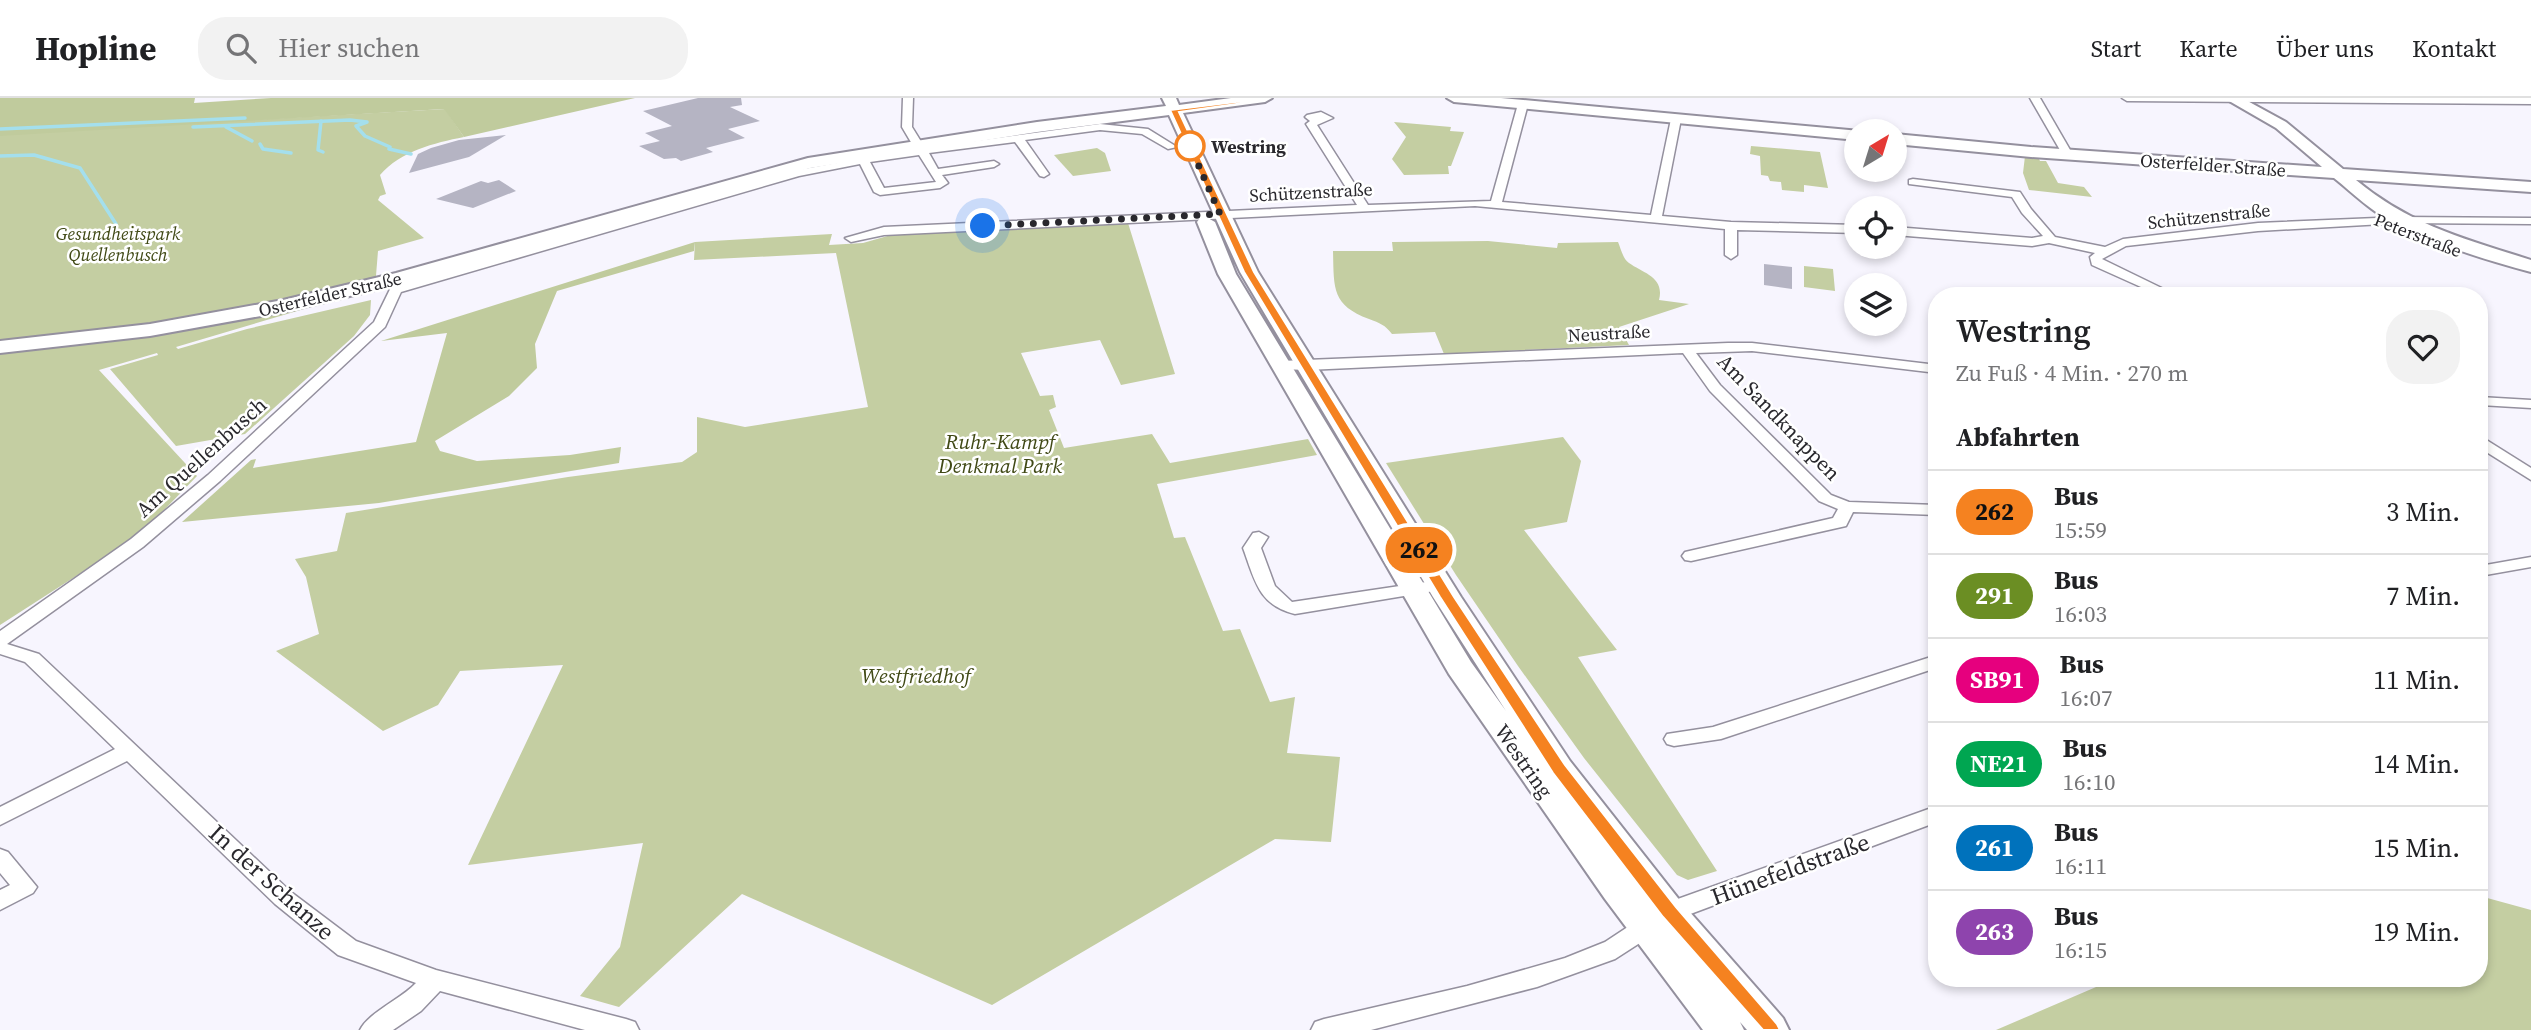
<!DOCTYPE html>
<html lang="de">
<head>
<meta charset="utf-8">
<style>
  :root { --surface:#fff; --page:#f2f2f2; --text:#202124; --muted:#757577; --line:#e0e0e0 }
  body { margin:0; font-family:"Source Serif 4",serif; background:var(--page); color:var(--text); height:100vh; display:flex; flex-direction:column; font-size:26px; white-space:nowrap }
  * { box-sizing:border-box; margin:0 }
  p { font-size:23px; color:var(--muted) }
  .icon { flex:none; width:38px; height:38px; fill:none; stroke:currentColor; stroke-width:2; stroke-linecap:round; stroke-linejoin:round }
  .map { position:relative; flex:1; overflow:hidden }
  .drawer { position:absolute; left:1928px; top:189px; width:560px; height:700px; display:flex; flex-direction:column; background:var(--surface); border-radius:28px; box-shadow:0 4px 10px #0003 }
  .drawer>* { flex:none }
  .badge { padding:0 14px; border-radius:23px; font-size:24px; line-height:46px }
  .needle { width:46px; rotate:38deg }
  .tools { position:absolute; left:1844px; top:21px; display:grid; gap:14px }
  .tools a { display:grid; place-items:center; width:63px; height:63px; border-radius:50%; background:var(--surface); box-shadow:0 4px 10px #0003; font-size:35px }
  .you { position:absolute; width:35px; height:35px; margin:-18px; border:5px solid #fff; border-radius:50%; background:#1a73e8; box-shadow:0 0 0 10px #1a73e833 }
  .map>.badge { position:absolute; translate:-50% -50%; box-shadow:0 0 0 4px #fff }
  h2 { padding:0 28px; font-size:26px; line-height:63px }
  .round { display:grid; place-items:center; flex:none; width:74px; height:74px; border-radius:28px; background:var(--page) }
  .overview { display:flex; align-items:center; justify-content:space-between; height:119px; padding:0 28px }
  h1 { font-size:33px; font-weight:600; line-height:52px }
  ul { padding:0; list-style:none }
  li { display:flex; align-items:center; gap:21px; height:84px; padding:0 28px; border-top:2px solid var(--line) }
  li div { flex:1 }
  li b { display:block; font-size:26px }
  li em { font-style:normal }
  li .badge { min-width:77px; font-weight:700; text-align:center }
  header { display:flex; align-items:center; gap:42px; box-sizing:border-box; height:98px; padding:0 35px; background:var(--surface); border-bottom:2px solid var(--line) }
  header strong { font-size:33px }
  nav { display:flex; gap:38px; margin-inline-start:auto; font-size:24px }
  .search { width:490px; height:63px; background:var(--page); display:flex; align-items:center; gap:18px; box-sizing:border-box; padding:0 24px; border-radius:28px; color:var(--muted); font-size:26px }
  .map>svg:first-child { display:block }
  .green { fill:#c4cea2 }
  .forest { fill:#c0cb9d }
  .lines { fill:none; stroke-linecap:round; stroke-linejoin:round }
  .stream { stroke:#a4dfed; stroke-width:3.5 }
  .building { fill:#b5b4c3 }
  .street-casing { stroke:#94909e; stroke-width:3 }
  .secondary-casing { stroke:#94909e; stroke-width:4 }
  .street { fill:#fff; fill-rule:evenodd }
  .secondary { fill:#fff; fill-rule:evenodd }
  .line { fill:#f58220; stroke:#fff; stroke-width:2 }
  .walk { stroke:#29282d; stroke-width:7; stroke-dasharray:0 12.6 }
  .stop-dot { fill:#fff; stroke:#f58220; stroke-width:3.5 }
  .labels { text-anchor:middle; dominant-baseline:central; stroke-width:5; stroke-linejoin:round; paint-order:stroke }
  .far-stop-label { font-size:18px; font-weight:bold; fill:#29282d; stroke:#fff; text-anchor:start }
  .far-street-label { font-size:18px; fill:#29282d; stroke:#fff }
  .far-park-label { font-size:18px; font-style:italic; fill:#404915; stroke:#fff }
  .street-label { font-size:21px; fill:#29282d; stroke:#fff }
  .park-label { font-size:21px; font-style:italic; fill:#404915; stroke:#fff }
  .near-street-label { font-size:24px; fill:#29282d; stroke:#fff }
</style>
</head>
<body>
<header>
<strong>Hopline</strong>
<div class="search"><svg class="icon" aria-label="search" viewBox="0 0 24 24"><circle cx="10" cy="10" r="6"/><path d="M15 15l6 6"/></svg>Hier suchen</div>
<nav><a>Start</a><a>Karte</a><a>Über uns</a><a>Kontakt</a></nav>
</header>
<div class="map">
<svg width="2531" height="932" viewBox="0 0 2531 932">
  <rect width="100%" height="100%" fill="#f7f5fe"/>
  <g class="green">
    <path d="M445,11L464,39C434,45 401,53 380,77L386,96L380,98L378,102L424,140L378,153L375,190L176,249L178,251L247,231L371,202L370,217L354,238L245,336L176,348L110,271L158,257L157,255L99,272L197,378L140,437L0,527V36Z"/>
    <polygon points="1394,24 1451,29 1450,33 1464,34 1451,68 1448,68 1449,76 1404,77 1392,61 1406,39"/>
    <polygon points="1751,48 1820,54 1828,90 1804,87 1804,94 1782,92 1781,84 1770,83 1768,78 1761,77 1760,58 1750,56"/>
    <polygon points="1097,50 1105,55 1111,73 1073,78 1054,57"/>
    <polygon points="2025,58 2038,59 2040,63 2046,63 2058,85 2084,89 2092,99 2029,92 2023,75"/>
    <polygon points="1128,125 1175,276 1121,287 1100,242 1021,255 1040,298 1053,297 1056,309 1049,312 1064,350 1152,336 1170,365 1308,341 1317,357 1157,386 1174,440 1185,439 1223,533 1240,531 1270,604 1295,599 1287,655 1340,659 1331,744 1275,741 992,907 742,796 619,909 580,898 620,849 643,745 468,767 563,567 460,573 438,607 383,633 276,553 319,536 306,479 295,461 337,453 346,415 568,379 682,364 697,354 697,319 745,329 868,309 836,155 694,162 695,144 832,136 829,147 863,145 891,137"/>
    <path d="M1488,143L1557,150L1558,145L1618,144C1621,151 1623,161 1629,165C1643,175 1665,179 1659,202L1689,206L1619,229L1629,247L1444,256L1435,234L1392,236C1385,227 1380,225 1369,221C1331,207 1334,189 1333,153H1393L1392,144Z"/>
    <polygon points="1804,168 1833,171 1835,193 1804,189"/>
    <polygon points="1563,339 1581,363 1567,424 1524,432 1617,552 1578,559 1717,773 1688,782 1677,777 1584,660 1518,568 1456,477 1386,365"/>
    <polygon points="2480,798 2531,812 2531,932 1996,932 2117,880 2480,880"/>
  </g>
  <g class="forest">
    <polygon points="0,0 195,0 194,5 271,0 635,0 464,39 444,11 0,38"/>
    <polygon points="695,144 694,153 557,193 535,246 537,270 509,298 435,343 440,353 477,363 570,357 621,349 619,365 379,405 182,424 251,362 256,361 253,370 416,344 447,235 381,243"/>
  </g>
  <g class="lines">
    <g class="stream">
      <polyline points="321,23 318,52 323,54"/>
      <polyline points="193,29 350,22 367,24 356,28 365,38 390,49 389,51 411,56"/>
      <polyline points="226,29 252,43"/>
      <polyline points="0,31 245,20"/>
      <polyline points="260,46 263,51 291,55"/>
      <polyline points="0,58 34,57 80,70 116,126"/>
    </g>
  </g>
  <g class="building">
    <polygon points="698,0 741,0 742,7 730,9 760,23 728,31 745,40 706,50 713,54 681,63 676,60 664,61 639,48 660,43 645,35 672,28 643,13"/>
    <polygon points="506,37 469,59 409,75 418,56 431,50 459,42"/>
    <polygon points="499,82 516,93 473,110 436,101 481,83 488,85"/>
    <polygon points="1764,166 1792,169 1792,191 1764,187"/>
  </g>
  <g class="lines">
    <g class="street-casing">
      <g id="street">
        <path d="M903,0H913L912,29L925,50L1100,26L1148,31L1177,49L1168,51L1142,36L1100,32L1025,42L1049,76L1044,79L1040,78L1015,44L929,55L938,71L994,63L999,66L994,69L942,77L948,85L940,90L880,97L874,94L860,66L799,78L401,194L385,229L220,383L143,449L7,546L39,556L291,794L356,843L436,872L626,921L635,924L639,932H585L440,893L421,913L393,932H360C368,915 401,901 416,885L338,857L275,806L127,663L0,727V709L115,651L25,564L0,556V533L131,441L208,377L374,224L397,177H405V184L793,73L915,51L902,29ZM919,57L936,84L884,90L870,64Z"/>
        <polygon points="2030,0 2040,0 2073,57 2072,59 2064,59"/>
        <polygon points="2122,0 2531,0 2531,6 2127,3"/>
        <polygon points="1523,3 1528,6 1502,104 1651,117 1671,21 1676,18 1681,21 1662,118 1731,124 1857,127 1857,135 1737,132 1737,157 1731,161 1725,157 1725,131 1475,108 884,137 851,144 845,140 884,129 1357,107 1306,26 1310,23 1305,19 1307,17 1321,14 1333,20 1317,27 1368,107 1491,103 1518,6"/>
        <polygon points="1913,81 2020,94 2031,111 2055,139 2105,149 2123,141 2258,125 2401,119 2531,120 2531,126 2401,125 2258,133 2126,148 2102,161 2178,198 2161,198 2092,167 2090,159 2095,155 2049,145 2032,148 1895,137 1895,129 2032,140 2043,138 2022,115 2012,99 1909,86 1909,82"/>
        <polygon points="1728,245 1752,245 1937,267 1937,275 1752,253 1696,255 1720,287 1831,397 1849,404 1937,407 1937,417 1853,414 1846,428 1691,463 1685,462 1682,458 1685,454 1833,420 1838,411 1819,403 1710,293 1683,255 1307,272 1281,271 1274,267 1281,263"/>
        <polygon points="2480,299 2531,302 2531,310 2480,307"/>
        <polygon points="2480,338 2531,370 2531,382 2480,350"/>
        <path d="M1259,434L1268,439L1261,450L1275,488L1292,504L1440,482L1449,487L1440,492L1295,516C1258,507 1255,482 1243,450L1253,435Z"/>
        <polygon points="2531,459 2531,469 2480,478 2480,468"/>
        <polygon points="1934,558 1937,559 1937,572 1933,571 1721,641 1674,648 1667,646 1664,641 1667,636 1713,629"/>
        <polygon points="1937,708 1937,724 1677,821 1615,861 1537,889 1371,932 1311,932 1315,924 1324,921 1467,888 1565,860 1605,844 1661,807"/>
        <polygon points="0,751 8,754 37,789 33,795 0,812 0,792 10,787 0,775"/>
      </g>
    </g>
    <g class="secondary-casing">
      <g id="secondary">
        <polygon points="1162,0 1176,0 1179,7 1231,0 1272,0 1265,4 1183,15 1258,174 1461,499 1570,663 1681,804 1783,920 1789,932 1747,932 1740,924 1744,932 1703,932 1605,801 1449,576 1218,176 1197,124 1200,120 1206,119 1215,124 1236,176 1471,564 1506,613 1433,499 1240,174 1169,17 1037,34 810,70 408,184 283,214 150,238 0,255 0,243 150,226 283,202 396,175 808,60 1037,24 1166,8"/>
        <polygon points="1447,0 1501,0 1860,33 1857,33 1857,42 1454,4"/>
        <path d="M2224,0H2242L2286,24L2343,71L2531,84V94L2356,82C2410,127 2465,141 2531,162V174C2486,162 2437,147 2396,126C2373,115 2354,96 2334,80L2031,59L1895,46V36L2031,49L2322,69L2276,30Z"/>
      </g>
    </g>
    <use href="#street" class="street"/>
    <use href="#secondary" class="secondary"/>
  </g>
  <polygon class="line" points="1265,2 1179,14 1254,174 1454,499 1565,667 1676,809 1777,926 1780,932 1763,932 1663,819 1553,675 1440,499 1244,174 1170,12 1268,0"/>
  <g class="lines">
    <polyline class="walk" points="983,128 1220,116 1190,48"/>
  </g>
  <circle class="stop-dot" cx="1190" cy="48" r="14"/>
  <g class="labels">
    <g class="far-stop-label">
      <text x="1211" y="48">Westring</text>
    </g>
    <g class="far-street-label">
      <text transform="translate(2213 67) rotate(4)">Osterfelder Straße</text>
      <text transform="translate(1311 94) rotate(-3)">Schützenstraße</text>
      <text transform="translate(2209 118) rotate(-6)">Schützenstraße</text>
      <text transform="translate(2418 137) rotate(21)">Peterstraße</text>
      <text transform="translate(330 196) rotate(-13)">Osterfelder Straße</text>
      <text transform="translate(1609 235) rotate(-3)">Neustraße</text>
    </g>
    <g class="far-park-label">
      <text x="118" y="135">Gesundheitspark<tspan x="118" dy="21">Quellenbusch</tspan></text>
    </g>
    <g class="street-label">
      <text transform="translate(1779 319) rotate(46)">Am Sandknappen</text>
      <text transform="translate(201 359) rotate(-42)">Am Quellenbusch</text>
      <text transform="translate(1524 663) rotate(55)">Westring</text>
    </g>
    <g class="park-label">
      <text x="1000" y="343">Ruhr-Kampf<tspan x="1000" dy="24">Denkmal Park</tspan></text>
      <text x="916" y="577">Westfriedhof</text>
    </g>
    <g class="near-street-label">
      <text transform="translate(1790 771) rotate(-20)">Hünefeldstraße</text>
      <text transform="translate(272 784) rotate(42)">In der Schanze</text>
    </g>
  </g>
</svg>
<div class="tools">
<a><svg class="needle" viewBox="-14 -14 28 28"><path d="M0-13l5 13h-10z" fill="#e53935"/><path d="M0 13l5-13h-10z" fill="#757577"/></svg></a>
<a><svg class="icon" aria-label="locate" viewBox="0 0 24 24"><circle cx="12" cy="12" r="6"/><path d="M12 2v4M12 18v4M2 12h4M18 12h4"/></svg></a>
<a><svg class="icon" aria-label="layers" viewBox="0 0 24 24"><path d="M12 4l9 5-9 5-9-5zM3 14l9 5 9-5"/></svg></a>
</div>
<div class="you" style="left:983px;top:128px"></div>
<b class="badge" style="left:1419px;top:452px;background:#f58220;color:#111">262</b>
<section class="drawer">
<div class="overview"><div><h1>Westring</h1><p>Zu Fuß · 4 Min. · 270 m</p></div><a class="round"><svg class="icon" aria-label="heart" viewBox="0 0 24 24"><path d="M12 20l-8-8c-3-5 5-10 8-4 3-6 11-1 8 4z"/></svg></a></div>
<h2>Abfahrten</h2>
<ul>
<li><span class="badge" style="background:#f58220;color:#111">262</span><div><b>Bus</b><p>15:59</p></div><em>3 Min.</em></li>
<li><span class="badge" style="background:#6b8e23;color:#fff">291</span><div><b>Bus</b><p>16:03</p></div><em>7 Min.</em></li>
<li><span class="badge" style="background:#e6007e;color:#fff">SB91</span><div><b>Bus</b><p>16:07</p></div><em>11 Min.</em></li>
<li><span class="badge" style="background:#00a651;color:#fff">NE21</span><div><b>Bus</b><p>16:10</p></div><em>14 Min.</em></li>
<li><span class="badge" style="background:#0072bc;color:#fff">261</span><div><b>Bus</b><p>16:11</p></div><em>15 Min.</em></li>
<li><span class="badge" style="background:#8e44ad;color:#fff">263</span><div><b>Bus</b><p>16:15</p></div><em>19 Min.</em></li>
</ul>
</section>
</div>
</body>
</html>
